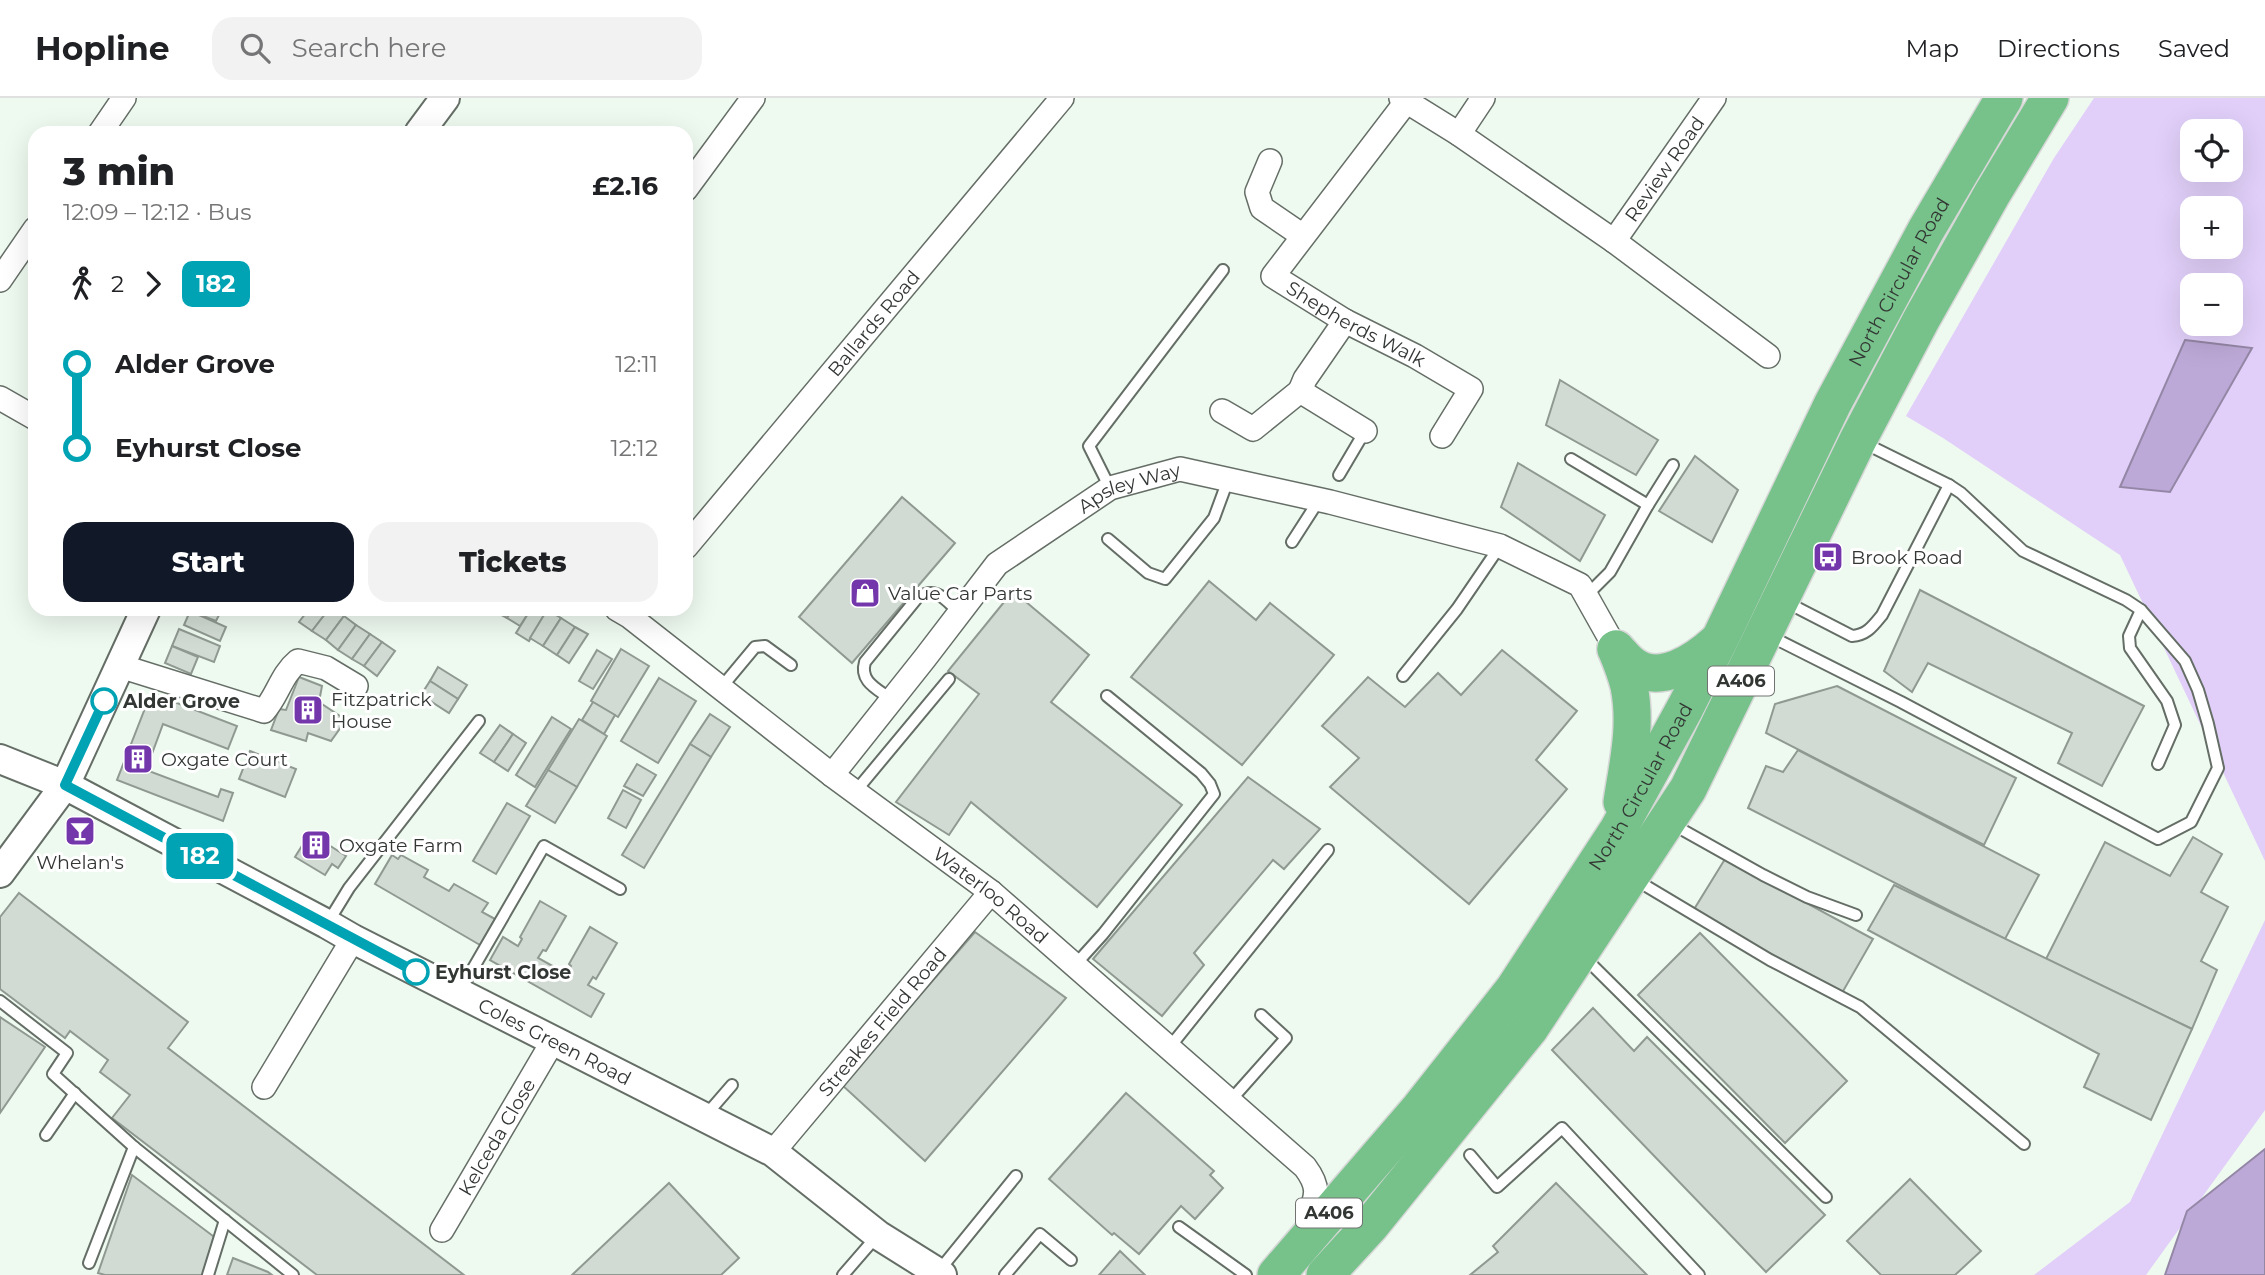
<!DOCTYPE html>
<html lang="en">
<head>
<meta charset="utf-8">
<style>
  :root { --surface:#fff; --page:#f2f2f2; --text:#202124; --muted:#757577; --line:#e0e0e0; --accent:#111827 }
  body { margin:0; font-family:Montserrat,sans-serif; background:var(--page); color:var(--text); height:100vh; display:flex; flex-direction:column; font-size:26px; white-space:nowrap }
  * { box-sizing:border-box; margin:0 }
  p { font-size:23px; color:var(--muted) }
  .icon { flex:none; width:38px; height:38px; fill:none; stroke:currentColor; stroke-width:2; stroke-linecap:round; stroke-linejoin:round }
  .map { position:relative; flex:1; overflow:hidden }
  .panel { position:absolute; left:28px; top:28px; width:665px; height:490px; display:flex; flex-direction:column; background:var(--surface); border-radius:21px; box-shadow:0 7px 28px #0002 }
  .panel>* { flex:none }
  .badge { padding:0 14px; border-radius:10px; font-size:24px; line-height:46px }
  .controls { position:absolute; left:2180px; top:21px; display:grid; gap:14px }
  .controls a { display:grid; place-items:center; width:63px; height:63px; border-radius:14px; background:var(--surface); box-shadow:0 7px 28px #0002; font-size:35px }
  .map>.badge { position:absolute; translate:-50% -50%; box-shadow:0 0 0 4px #fff }
  .legs { display:flex; align-items:center; gap:10px; height:77px; padding:0 35px; font-size:23px }
  .legs p { margin-inline-start:auto }
  .head { display:flex; align-items:center; justify-content:space-between; height:119px; padding:0 35px }
  h1 { font-size:38px; font-weight:800; line-height:52px }
  .action { display:flex; gap:14px; margin-top:auto; padding:14px 35px }
  .action a { flex:1; height:80px; border-radius:21px; background:var(--accent); color:#fff; font-size:28px; font-weight:800; line-height:80px; text-align:center }
  .action a+a { background:var(--page); color:var(--text) }
  ul { padding:0 35px; list-style:none }
  li { display:flex; align-items:center; gap:24px; height:84px; font-size:26px }
  li i { display:grid; place-items:center; width:10px; height:100%; margin:0 9px; background:currentColor }
  li i::after { content:''; width:18px; height:18px; margin:-9px; border:5px solid; border-radius:50%; background:var(--surface) }
  li p { margin-inline-start:auto }
  li:first-child i { background:linear-gradient(#0000 50%,currentColor 0) }
  li:last-child i { background:linear-gradient(currentColor 50%,#0000 0) }
  header { display:flex; align-items:center; gap:42px; box-sizing:border-box; height:98px; padding:0 35px; background:var(--surface); border-bottom:2px solid var(--line) }
  header strong { font-size:33px }
  nav { display:flex; gap:38px; margin-inline-start:auto; font-size:24px }
  .search { width:490px; height:63px; background:var(--page); display:flex; align-items:center; gap:18px; box-sizing:border-box; padding:0 24px; border-radius:21px; color:var(--muted); font-size:26px }
  .map>svg:first-child { display:block }
  .green { fill:#e1cff9; fill-rule:evenodd }
  .water { fill:#bda9d7; stroke:#9487a6; stroke-width:2 }
  .building { fill:#d1dbd3; stroke:#909991; stroke-width:2 }
  .lines { fill:none; stroke-linecap:round; stroke-linejoin:round }
  .service-casing { stroke:#656e66; stroke-width:14 }
  .minor-casing { stroke:#656e66; stroke-width:26 }
  .tertiary-casing { stroke:#656e66; stroke-width:32 }
  .trunk-casing { stroke:#d6d7d6; stroke-width:40 }
  .service { stroke:#fff; stroke-width:10 }
  .minor { stroke:#fff; stroke-width:23 }
  .tertiary { stroke:#fff; stroke-width:28 }
  .trunk { stroke:#76c28a; stroke-width:37 }
  .line-1-casing { stroke:#fff; stroke-width:16 }
  .line-1 { stroke:#00a3b4; stroke-width:10 }
  .stop-1-dot { fill:#fff; stroke:#00a3b4; stroke-width:3.5 }
  .labels { text-anchor:middle; dominant-baseline:central; stroke-width:6; stroke-linejoin:round; paint-order:stroke }
  .shield { fill:#fff; stroke:#707371; stroke-width:2 }
  .shield-label { font-size:18px; font-weight:bold; fill:#333734 }
  .street-label { font-size:19px; fill:#333734; stroke:#fff }
  .poi-label { font-size:19px; fill:#333734; stroke:#fff; text-anchor:start }
  .stop-label { font-size:19px; font-weight:bold; fill:#333734; stroke:#fff; text-anchor:start }
</style>
</head>
<body>
<header>
<strong>Hopline</strong>
<div class="search"><svg class="icon" aria-label="search" viewBox="0 0 24 24"><circle cx="10" cy="10" r="6"/><path d="M15 15l6 6"/></svg>Search here</div>
<nav><a>Map</a><a>Directions</a><a>Saved</a></nav>
</header>
<div class="map">
<svg width="2265" height="1177" viewBox="0 0 2265 1177">
  <rect width="100%" height="100%" fill="#eef9f0"/>
  <g class="green">
    <path d="M2094,0H2265V763L2120,457L1943,340L1906,318L2054,60ZM2193,33H2231V72H2193ZM2193,110H2231V149H2193ZM2193,187H2231V226H2193Z"/>
    <polygon points="2265,822 2265,1012 2146,1177 2034,1177 2130,1104"/>
  </g>
  <g class="water">
    <polygon points="2185,242 2252,250 2170,394 2120,389"/>
    <polygon points="2265,1051 2265,1177 2165,1177 2187,1113"/>
  </g>
  <g class="building">
    <polygon points="1560,282 1658,342 1636,377 1546,327"/>
    <polygon points="1695,358 1738,392 1712,444 1659,413"/>
    <polygon points="1518,365 1605,417 1580,463 1501,409"/>
    <polygon points="902,399 955,445 852,565 799,519"/>
    <polygon points="1209,483 1256,522 1270,505 1334,557 1242,667 1131,579"/>
    <polygon points="1920,492 2144,608 2102,688 2058,665 2072,635 1928,565 1912,594 1884,573"/>
    <polygon points="1013,493 1089,557 1051,604 1182,707 1097,809 971,704 949,737 896,704 979,596 948,573"/>
    <polygon points="191,511 222,511 216,523 190,513"/>
    <polygon points="309,511 329,511 312,533 299,524"/>
    <polygon points="329,511 334,511 344,518 326,542 312,533"/>
    <polygon points="490,511 513,511 507,520"/>
    <polygon points="513,511 531,511 520,528 507,520"/>
    <polygon points="531,511 547,512 529,543 516,535"/>
    <polygon points="547,512 561,520 543,548 530,540"/>
    <polygon points="190,513 226,529 220,543 184,527"/>
    <polygon points="344,518 356,527 338,552 326,542"/>
    <polygon points="561,520 575,529 557,557 543,548"/>
    <polygon points="356,527 370,536 352,561 338,552"/>
    <polygon points="575,529 588,536 569,565 557,557"/>
    <polygon points="179,531 220,548 214,564 172,548"/>
    <polygon points="370,536 382,544 364,568 352,561"/>
    <polygon points="382,544 395,553 377,578 364,568"/>
    <polygon points="172,548 198,559 191,576 165,565"/>
    <polygon points="621,551 649,568 618,619 591,603"/>
    <polygon points="597,552 612,561 593,591 579,583"/>
    <polygon points="1502,552 1577,613 1536,662 1567,691 1469,806 1330,689 1359,660 1322,628 1368,579 1405,609 1438,575 1461,597"/>
    <polygon points="438,569 467,587 458,601 430,583"/>
    <polygon points="299,579 322,588 319,604 346,622 331,643 308,635 306,643 271,632 279,611 286,612"/>
    <polygon points="659,580 696,603 658,665 621,643"/>
    <polygon points="430,583 458,601 449,615 421,597"/>
    <polygon points="1837,588 2016,680 1984,747 1766,635 1775,606"/>
    <polygon points="151,595 237,628 228,651 163,626 146,672 218,699 221,691 233,695 223,723 117,682"/>
    <polygon points="593,604 615,617 604,636 582,622"/>
    <polygon points="710,616 730,629 711,659 690,646"/>
    <polygon points="552,619 571,631 535,689 516,677"/>
    <polygon points="579,621 607,638 577,689 548,672"/>
    <polygon points="500,627 513,636 494,664 480,655"/>
    <polygon points="513,636 526,645 508,673 494,664"/>
    <polygon points="690,646 711,659 644,770 622,757"/>
    <polygon points="1798,652 2039,777 2005,841 1748,710 1766,668 1783,674"/>
    <polygon points="250,653 296,671 285,699 239,681"/>
    <polygon points="637,666 656,677 643,698 624,688"/>
    <polygon points="548,672 577,689 555,725 526,708"/>
    <polygon points="1248,679 1320,731 1284,771 1273,762 1194,855 1204,867 1162,918 1093,861"/>
    <polygon points="623,692 641,702 626,730 608,720"/>
    <polygon points="507,705 530,718 496,776 473,763"/>
    <polygon points="310,735 346,758 338,770 332,766 325,777 295,759"/>
    <polygon points="2193,739 2222,756 2201,794 2228,809 2201,863 2217,872 2192,931 2046,861 2105,744 2170,778"/>
    <polygon points="392,757 398,761 401,757 428,772 424,779 449,793 454,786 488,805 482,814 495,821 480,847 375,786"/>
    <polygon points="1725,761 1873,841 1842,895 1693,813"/>
    <polygon points="1894,787 2192,931 2151,1022 2084,989 2099,956 1868,832"/>
    <polygon points="19,795 188,924 168,950 464,1177 317,1177 112,1020 130,997 100,974 108,962 70,933 65,940 0,891 0,819"/>
    <polygon points="540,803 566,818 546,853 543,852 538,860 567,876 571,868 569,866 590,829 617,845 596,881 593,879 588,887 604,896 591,919 490,862 503,839 518,848 522,841 520,839"/>
    <polygon points="975,834 1066,900 925,1063 842,987"/>
    <polygon points="1700,835 1847,983 1785,1045 1638,897"/>
    <polygon points="1593,910 1634,953 1647,939 1825,1117 1766,1174 1552,952"/>
    <polygon points="0,919 45,949 0,1015"/>
    <polygon points="1126,995 1214,1073 1210,1077 1223,1090 1195,1121 1181,1108 1139,1156 1114,1135 1112,1137 1049,1081"/>
    <polygon points="132,1077 217,1141 205,1177 105,1177 98,1175"/>
    <polygon points="1910,1081 1981,1153 1955,1177 1881,1177 1847,1143"/>
    <polygon points="669,1085 739,1160 721,1177 572,1177"/>
    <polygon points="1556,1085 1647,1177 1470,1177 1498,1154 1493,1148"/>
    <polygon points="1120,1153 1145,1177 1099,1177"/>
    <polygon points="233,1160 268,1174 272,1177 227,1177"/>
  </g>
  <g class="lines">
    <g class="service-casing">
      <g id="service">
        <polyline points="1571,361 1648,407"/>
        <polyline points="1339,377 1365,333"/>
        <polyline points="1110,390 1089,348 1223,172"/>
        <polyline points="1108,441 1148,475 1165,481 1214,420 1228,382"/>
        <polyline points="1292,444 1319,402"/>
        <polyline points="1586,498 1610,474 1648,407 1673,367"/>
        <path d="M1786,504L1852,538C1867,537 1873,528 1882,517L1949,387"/>
        <polyline points="2141,512 2129,538 2130,550 2167,603 2175,627 2158,666"/>
        <polyline points="1770,538 1901,604 2158,741 2191,724 2218,670 2208,626 2198,592 2185,563 2141,512 2126,502 2023,453 1961,395 1949,387 1864,345"/>
        <polyline points="1403,578 1457,511 1500,448"/>
        <polyline points="720,591 755,549 765,548 791,567"/>
        <path d="M892,602C878,591 859,584 865,564L918,499C938,488 945,502 960,515"/>
        <polyline points="855,694 949,581"/>
        <polyline points="1672,726 1763,777 1807,799 1856,817"/>
        <polyline points="1636,782 1770,862 1860,909 2024,1046"/>
        <polyline points="327,826 349,790 479,623"/>
        <polyline points="1584,859 1826,1099"/>
        <polyline points="1075,867 1103,836 1214,696 1210,686 1201,675 1107,598"/>
        <polyline points="460,893 544,748 620,791"/>
        <polyline points="0,903 67,955 53,976 134,1049 293,1177"/>
        <polyline points="1169,950 1328,752"/>
        <polyline points="1230,1003 1286,940 1261,917"/>
        <polyline points="706,1017 732,987"/>
        <polyline points="46,1037 75,995"/>
        <polyline points="1470,1057 1497,1089 1562,1030 1699,1177"/>
        <polyline points="1179,1129 1246,1177"/>
        <polyline points="89,1165 134,1049"/>
        <polyline points="938,1174 1016,1078"/>
        <polyline points="208,1177 225,1122"/>
        <polyline points="843,1177 876,1139"/>
        <polyline points="1005,1177 1040,1136 1071,1162"/>
      </g>
    </g>
    <g class="minor-casing">
      <g id="minor">
        <polyline points="1401,0 1459,36 1614,143 1768,258"/>
        <path id="s1" d="M1406,4L1273,178L1345,223L1415,258L1471,291L1442,338"/>
        <polyline points="100,35 124,0"/>
        <polyline points="1459,36 1483,0"/>
        <polyline points="1270,63 1257,94 1262,110 1303,138"/>
        <polyline points="686,91 753,0"/>
        <path id="s2" d="M1614,143L1714,0"/>
        <polyline points="0,182 35,131"/>
        <polyline points="1345,223 1305,281 1300,293 1365,333"/>
        <polyline points="0,300 35,320"/>
        <polyline points="1222,313 1253,331 1300,293"/>
        <path id="s3" d="M686,449L1062,0"/>
        <path id="s4" d="M617,511L629,518L832,677L991,794L1305,1069C1320,1089 1317,1097 1309,1119"/>
        <path d="M120,568L264,613C278,597 281,577 298,563L326,570L356,588"/>
        <path id="s5" d="M832,677L925,560L997,466L1110,390L1180,371L1330,404L1500,448L1580,487L1616,551"/>
        <polyline points="264,989 353,841"/>
        <path id="s6" d="M773,1054L991,794"/>
        <path id="s7" d="M442,1132L553,943"/>
      </g>
    </g>
    <g class="tertiary-casing">
      <g id="tertiary">
        <polyline points="419,35 445,0"/>
        <path id="s8" d="M0,661L65,687L327,826L353,841L773,1054L878,1137L942,1177"/>
        <polyline points="0,775 65,687 146,511"/>
      </g>
    </g>
    <g class="trunk-casing">
      <g id="trunk">
        <path d="M1616,551C1621,563 1626,576 1629,588C1637,628 1628,665 1622,704"/>
        <path d="M1616,551C1621,556 1626,563 1632,567C1660,588 1696,563 1717,544"/>
        <path id="s9" d="M1276,1177L1420,1010L1514,891L1618,732L1685,610L1720,541L1833,305L1926,132L2004,0"/>
        <polyline points="1325,1177 1370,1128 1530,930 1688,691 1858,342 1921,222 1992,96 2050,0"/>
      </g>
    </g>
    <use href="#service" class="service"/>
    <use href="#minor" class="minor"/>
    <use href="#tertiary" class="tertiary"/>
    <use href="#trunk" class="trunk"/>
  </g>
  <g class="lines">
    <g class="line-1-casing">
      <polyline id="line-1" points="104,603 65,687 416,874"/>
    </g>
    <use href="#line-1" class="line-1"/>
  </g>
  <defs>
    <g id="bus-square" transform="scale(1.575)"><rect x="-9" y="-9" width="18" height="18" rx="4" fill="#7336ab" stroke="#fff"/><path d="M-5-6H5V4H4V6H2V4H-2V6H-4V4H-5ZM-3.5-4V0h7V-4ZM-3.5 1.2v1.5H-2V1.2ZM2 1.2v1.5H3.5V1.2Z" fill="#fff"/></g>
    <g id="shop-square" transform="scale(1.575)"><rect x="-9" y="-9" width="18" height="18" rx="4" fill="#7336ab" stroke="#fff"/><path d="M-5-2.5h2.3a2.7 3.5 0 0 1 5.4 0H5L5.5 6h-11ZM-1.5-2.5h3a1.5 2.3 0 0 0-3 0Z" fill="#fff"/></g>
    <g id="building-square" transform="scale(1.575)"><rect x="-9" y="-9" width="18" height="18" rx="4" fill="#7336ab" stroke="#fff"/><path d="M-4-6H4V6H1V3H-1V6H-4ZM-2.5-4.3h1.7v1.8h-1.7ZM.8-4.3h1.7v1.8H.8ZM-2.5-1h1.7V.8h-1.7ZM.8-1h1.7V.8H.8Z" fill="#fff"/></g>
    <g id="bar-square" transform="scale(1.575)"><rect x="-9" y="-9" width="18" height="18" rx="4" fill="#7336ab" stroke="#fff"/><path d="M-6-5H6L.8 .8V4.5H3.5V6h-7V4.5H-.8V.8Z" fill="#fff"/></g>
  </defs>
  <g fill-rule="evenodd">
    <use href="#bus-square" x="1828" y="459"/>
    <use href="#shop-square" x="865" y="495"/>
    <use href="#building-square" x="308" y="612"/>
    <use href="#building-square" x="138" y="661"/>
    <use href="#bar-square" x="80" y="733"/>
    <use href="#building-square" x="316" y="747"/>
  </g>
  <g class="stop-1-dot">
    <circle cx="104" cy="603" r="12"/>
    <circle cx="416" cy="874" r="12"/>
  </g>
  <g class="labels">
    <g class="shield">
      <rect x="1708" y="568.5" width="66" height="29" rx="5"/>
      <rect x="1296" y="1100.5" width="66" height="29" rx="5"/>
    </g>
    <g class="shield-label">
      <text x="1741" y="583">A406</text>
      <text x="1329" y="1115">A406</text>
    </g>
    <g class="street-label">
      <text stroke="none"><textPath href="#s2" startOffset="88">Review Road</textPath></text>
      <text stroke="none"><textPath href="#s9" startOffset="1178">North Circular Road</textPath></text>
      <text stroke="none"><textPath href="#s3" startOffset="292">Ballards Road</textPath></text>
      <text stroke="none"><textPath href="#s1" startOffset="315">Shepherds Walk</textPath></text>
      <text stroke="none"><textPath href="#s5" startOffset="422">Apsley Way</textPath></text>
      <text stroke="none"><textPath href="#s9" startOffset="611">North Circular Road</textPath></text>
      <text stroke="none"><textPath href="#s4" startOffset="471">Waterloo Road</textPath></text>
      <text stroke="none"><textPath href="#s6" startOffset="170">Streakes Field Road</textPath></text>
      <text stroke="none"><textPath href="#s8" startOffset="623">Coles Green Road</textPath></text>
      <text stroke="none"><textPath href="#s7" startOffset="108">Kelceda Close</textPath></text>
    </g>
    <g class="poi-label">
      <text x="1851" y="459">Brook Road</text>
      <text x="888" y="495">Value Car Parts</text>
      <text x="331" y="601">Fitzpatrick<tspan x="331" dy="22">House</tspan></text>
      <text x="161" y="661">Oxgate Court</text>
      <text x="339" y="747">Oxgate Farm</text>
      <text x="80" y="764" text-anchor="middle">Whelan's</text>
    </g>
    <g class="stop-label">
      <text x="123" y="603">Alder Grove</text>
      <text x="435" y="874">Eyhurst Close</text>
    </g>
  </g>
</svg>
<div class="controls">
<a><svg class="icon" aria-label="locate" viewBox="0 0 24 24"><circle cx="12" cy="12" r="6"/><path d="M12 2v4M12 18v4M2 12h4M18 12h4"/></svg></a>
<a>+</a>
<a>−</a>
</div>
<b class="badge" style="left:200px;top:758px;background:#00a3b4;color:#fff">182</b>
<section class="panel">
<div class="head"><div><h1>3 min</h1><p>12:09 – 12:12 · Bus</p></div><b>£2.16</b></div>
<div class="legs"><svg class="icon" aria-label="walk" viewBox="0 0 24 24"><circle cx="13" cy="4" r="2"/><path d="M13 8l-2 6 4 7M11 14l-3 7M7 12l3-4h3l4 4"/></svg>2<svg class="icon" aria-label="forward" viewBox="0 0 24 24"><path d="M9 5l7 7-7 7"/></svg><b class="badge" style="background:#00a3b4;color:#fff">182</b></div>
<ul>
<li><i style="color:#00a3b4"></i><b>Alder Grove</b><p>12:11</p></li>
<li><i style="color:#00a3b4"></i><b>Eyhurst Close</b><p>12:12</p></li>
</ul>
<div class="action"><a>Start</a><a>Tickets</a></div>
</section>
</div>
</body>
</html>
